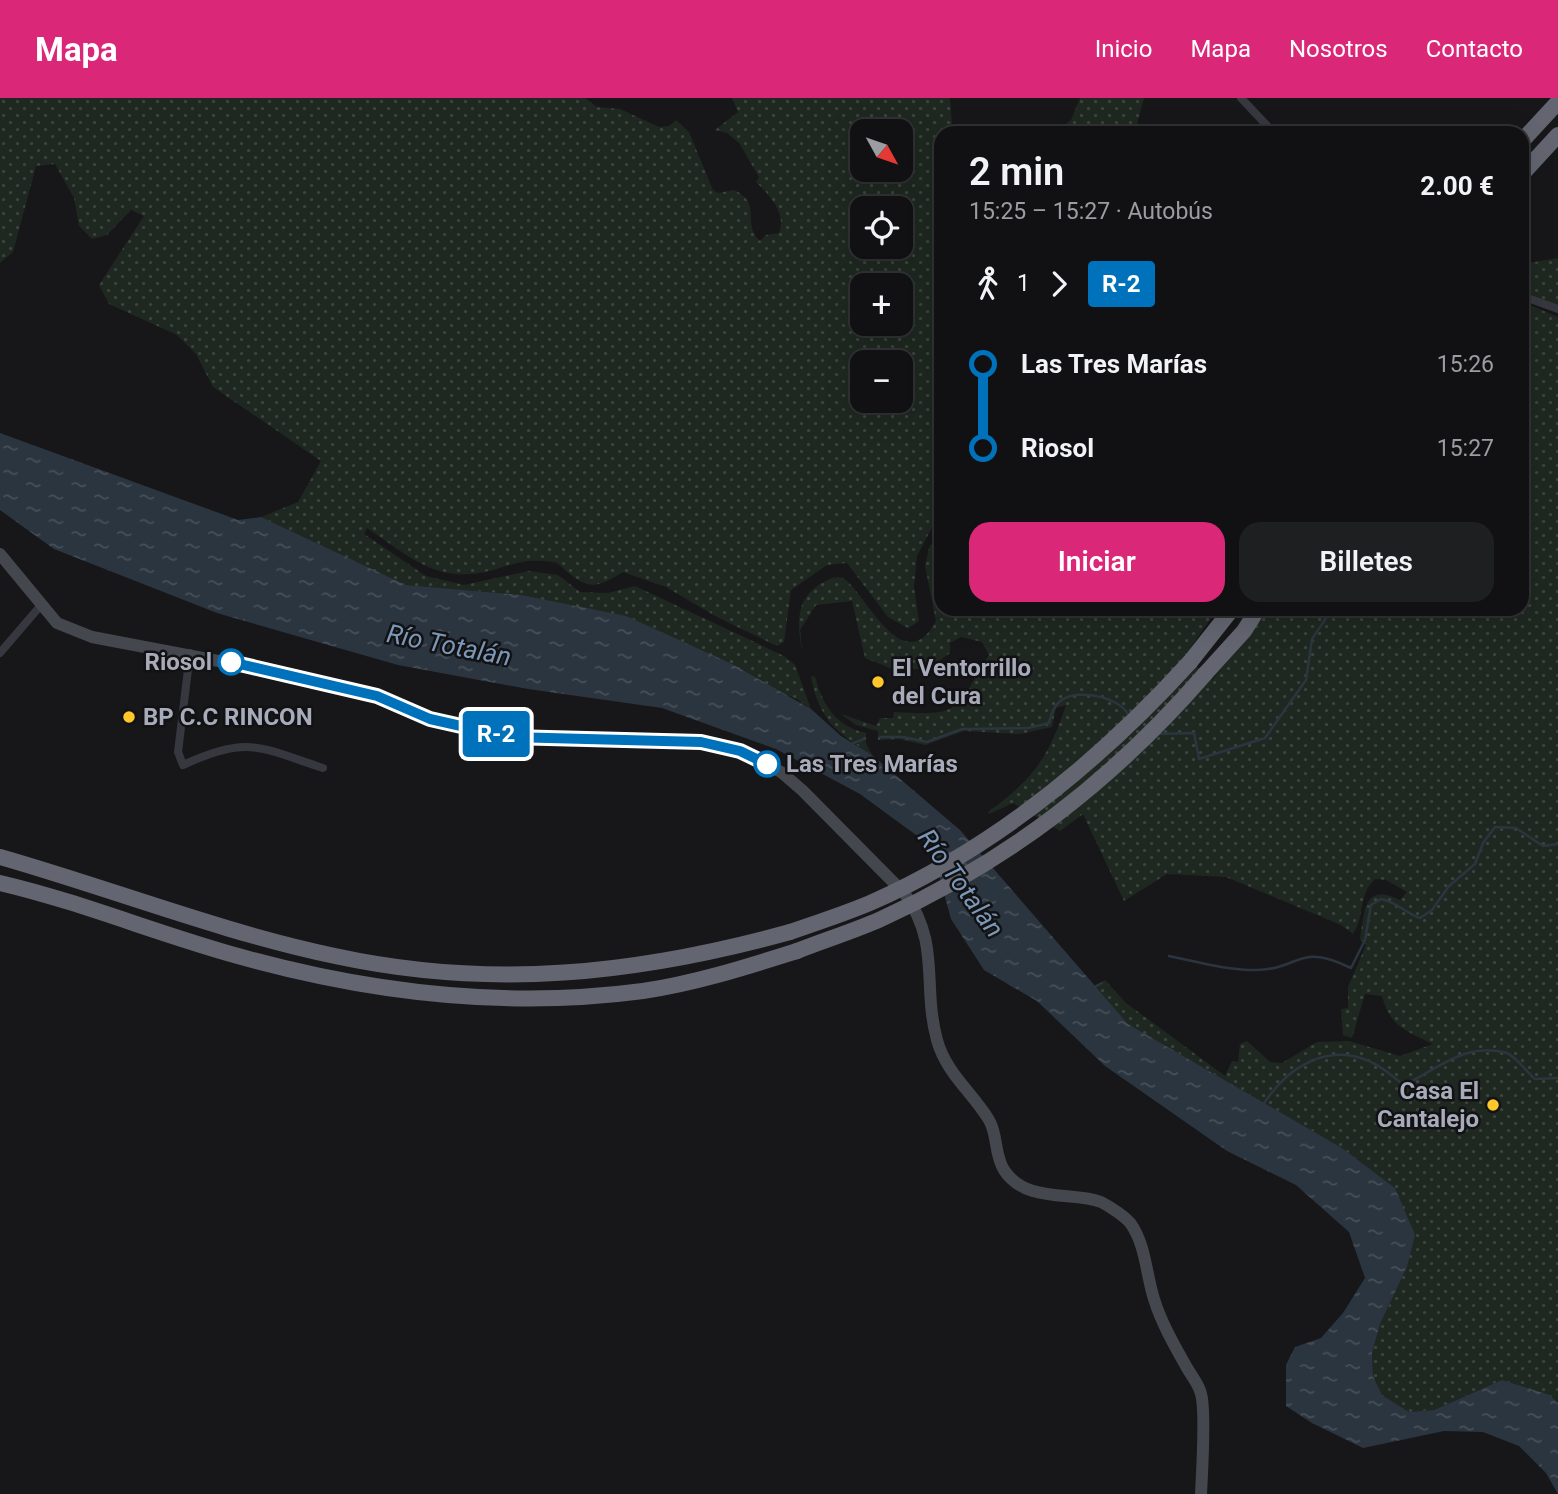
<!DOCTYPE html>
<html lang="es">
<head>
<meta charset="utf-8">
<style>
  :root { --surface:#111113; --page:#1e1f21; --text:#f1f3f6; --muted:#9c9da0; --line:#303133; --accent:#db2777 }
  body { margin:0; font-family:Roboto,sans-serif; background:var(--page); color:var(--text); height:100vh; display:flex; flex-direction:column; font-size:26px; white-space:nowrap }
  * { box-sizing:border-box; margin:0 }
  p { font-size:23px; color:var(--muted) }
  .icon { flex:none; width:38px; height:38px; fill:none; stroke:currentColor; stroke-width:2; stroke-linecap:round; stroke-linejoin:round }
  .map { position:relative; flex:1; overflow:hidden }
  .side { position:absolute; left:934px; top:28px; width:595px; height:490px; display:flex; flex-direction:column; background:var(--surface); border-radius:21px; box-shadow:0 7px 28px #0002,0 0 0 2px var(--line) }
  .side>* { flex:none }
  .badge { padding:0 14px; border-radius:5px; font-size:24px; line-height:46px }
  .needle { width:46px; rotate:130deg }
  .tools { position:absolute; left:850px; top:21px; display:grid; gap:14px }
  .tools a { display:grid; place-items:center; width:63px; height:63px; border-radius:14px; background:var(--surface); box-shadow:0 7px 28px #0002,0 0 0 2px var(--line); font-size:35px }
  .map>.badge { position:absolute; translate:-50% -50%; box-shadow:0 0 0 4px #fff }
  .legs { display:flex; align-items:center; gap:10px; height:77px; padding:0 35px; font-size:23px }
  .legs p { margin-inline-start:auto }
  .head { display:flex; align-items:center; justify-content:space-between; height:119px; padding:0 35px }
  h1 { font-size:38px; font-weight:600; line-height:52px }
  .primary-button { display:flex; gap:14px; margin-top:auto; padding:14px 35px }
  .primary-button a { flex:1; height:80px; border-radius:21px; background:var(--accent); color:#fff; font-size:28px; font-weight:600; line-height:80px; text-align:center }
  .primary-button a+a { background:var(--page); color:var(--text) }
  ul { padding:0 35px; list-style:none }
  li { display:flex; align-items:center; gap:24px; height:84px; font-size:26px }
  li i { display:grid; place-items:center; width:10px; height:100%; margin:0 9px; background:currentColor }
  li i::after { content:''; width:18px; height:18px; margin:-9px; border:5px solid; border-radius:50%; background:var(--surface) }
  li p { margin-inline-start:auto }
  li:first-child i { background:linear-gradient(#0000 50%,currentColor 0) }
  li:last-child i { background:linear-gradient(currentColor 50%,#0000 0) }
  header { display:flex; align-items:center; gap:42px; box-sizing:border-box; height:98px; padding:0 35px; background:var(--accent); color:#fff }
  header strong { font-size:33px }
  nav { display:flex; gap:38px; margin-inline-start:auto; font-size:24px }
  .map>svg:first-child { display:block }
  .grass { fill:url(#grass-dots); fill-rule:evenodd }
  .water { fill:url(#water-ripples) }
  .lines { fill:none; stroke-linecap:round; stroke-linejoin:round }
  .stream { stroke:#2b353f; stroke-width:2.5 }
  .street { stroke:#37383f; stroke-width:8 }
  .secondary { stroke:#45474f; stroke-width:12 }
  .highway { stroke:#636670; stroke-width:16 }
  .highway-bridge { stroke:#636670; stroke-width:16 }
  .line-1-casing { stroke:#fff; stroke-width:16 }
  .line-1 { stroke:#0072bc; stroke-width:10 }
  .stop-1-dot { fill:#fff; stroke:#0072bc; stroke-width:3.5 }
  .poi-dot { fill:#ffc729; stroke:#121214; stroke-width:2.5 }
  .labels { text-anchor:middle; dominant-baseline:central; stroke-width:5; stroke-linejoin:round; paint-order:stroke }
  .stop-label { font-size:24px; font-weight:bold; fill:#a8acba; stroke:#121214; text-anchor:end }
  .poi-label { font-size:24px; font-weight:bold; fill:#a8acba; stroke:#121214; text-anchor:start }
  .water-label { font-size:26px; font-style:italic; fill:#7c98b8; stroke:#121214 }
</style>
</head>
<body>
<header>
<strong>Mapa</strong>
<nav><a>Inicio</a><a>Mapa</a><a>Nosotros</a><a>Contacto</a></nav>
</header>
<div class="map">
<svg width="1558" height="1396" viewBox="0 0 1558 1396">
  <defs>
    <pattern id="grass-dots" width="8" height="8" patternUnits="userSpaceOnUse" patternTransform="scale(1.75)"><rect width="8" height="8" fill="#1e2820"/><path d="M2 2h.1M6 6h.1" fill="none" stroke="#3c443e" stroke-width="1.8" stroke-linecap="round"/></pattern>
    <pattern id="water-ripples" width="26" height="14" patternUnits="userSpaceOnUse" patternTransform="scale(1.75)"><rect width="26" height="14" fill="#2b353f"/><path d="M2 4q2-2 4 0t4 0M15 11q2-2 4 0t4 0" fill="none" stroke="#475059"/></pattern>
  </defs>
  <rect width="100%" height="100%" fill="#171719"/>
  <g class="grass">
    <path d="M0,0H585L597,9L620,11L659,29L669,28L676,22L689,34L713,92L718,95L734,92C763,105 741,126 760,143L766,137L779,135C787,115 769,97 756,84L759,79L739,45L727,35L715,32L738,14L732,0H950L952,26L965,35H942V203L938,208L942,210L940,394L937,420L917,458L914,489L919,523L908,530L888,519L847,465L827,467L791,492L784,544L777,548L717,519L666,489L623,474C598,489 590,493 566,473C562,469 559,465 553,464C524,460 516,466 489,473C436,486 409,458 367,430L364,436L426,478L464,487L529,473L558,477L580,494L608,495L635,488L784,558L795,567L811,611L795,600L521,497L406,487L261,419L298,404L321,363L213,289L196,256L177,237L109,206L99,187L144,118L131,112L107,137L92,141L79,128L74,100L55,66L36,68L13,154L0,165ZM863,33H901V72H863ZM863,110H901V149H863ZM863,187H901V226H863ZM863,264H901V303H863Z"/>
    <polygon points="1080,0 1144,0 1135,34 1054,35 1071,22"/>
    <polygon points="1558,160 1558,209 1545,205 1523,192 1522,166"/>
    <path d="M1523,204L1558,219V1306L1550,1297L1502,1282L1434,1312L1409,1314L1382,1297L1373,1278L1372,1255L1380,1226L1407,1169L1395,1090L1342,1050L1128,926L1095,888L1105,882L1126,905L1225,978L1232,963L1238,964L1240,946L1247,943L1270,964L1282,965L1317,944L1349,943L1400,958L1433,946C1405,932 1391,930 1382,898L1365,896L1352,940L1343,937L1341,911L1348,910V889L1366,847L1360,841C1365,813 1363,784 1400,802L1407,794L1386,782L1375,781C1358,796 1365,818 1353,836L1341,827L1226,779L1167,776L1124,803L1083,716L1060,733L1013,705L989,716L988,714C1033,681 1048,661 1066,607L1056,610L1052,629L1020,636L964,633L925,647L899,641L878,642V633L856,627L841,616L876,628L880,620H893L894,614C964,618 954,613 989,557L982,544L961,539L950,545V555L928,571H903L900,574L865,560L852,503L816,507L800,532L802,551C796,525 797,499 822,485C829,481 835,478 842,480C863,488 902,586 936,523L925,468L929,450L941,427L942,511H1217L1185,558L1212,582L1270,511H1522Z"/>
    <path d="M811,578L815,579C823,608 836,628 866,635V645L872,657C836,634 819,622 811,578Z"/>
  </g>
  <polygon class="water" points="0,335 238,422 261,419 406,487 521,497 626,518 732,566 811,611 841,638 872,657 960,732 1128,926 1342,1050 1395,1090 1415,1137 1407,1169 1380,1226 1372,1255 1373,1278 1382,1297 1409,1314 1434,1312 1502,1282 1550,1297 1558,1306 1558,1396 1546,1375 1519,1348 1483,1334 1444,1333 1363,1350 1312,1325 1286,1308 1286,1267 1295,1249 1321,1240 1343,1215 1365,1180 1349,1134 1296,1087 1227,1053 1105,968 1037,903 984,872 951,821 931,748 860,696 776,651 662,610 528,591 398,567 217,515 54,451 0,412"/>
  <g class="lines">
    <g class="stream">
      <polyline points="1158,636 1194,635 1199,661 1265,640 1306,582 1312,541 1332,511"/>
      <path d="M880,639H903L927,644L962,631L1028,630L1049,625C1051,616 1054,606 1063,601C1080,591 1120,599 1129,618"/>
      <polyline points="851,646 864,641"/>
      <path d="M1169,858C1198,864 1225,872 1256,872C1302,871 1297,844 1351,870L1365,842L1371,807L1381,801C1397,804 1405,815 1420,820L1432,812L1449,788L1475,766L1483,745L1495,729L1516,730L1543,748L1558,746"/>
      <polyline points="1092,890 1102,885"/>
      <path d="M1263,1007C1287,969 1328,943 1373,965C1384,970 1394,980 1404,987C1438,971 1466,943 1507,955C1516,959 1527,974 1535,981L1558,980"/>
    </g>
    <g class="street">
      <polyline points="1241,0 1274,35"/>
      <polyline points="1522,198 1558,211"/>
      <polyline points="0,555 42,506"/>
      <path d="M190,555L178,654L183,667C248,637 259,649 323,670"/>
    </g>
    <path class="secondary" d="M0,456L57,525L92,539L298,578L377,598L430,621L510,639L701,644L740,653L781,674L802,692L905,796C941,847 922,887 937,942C946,975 972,994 989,1022C998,1037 994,1056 1004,1072C1026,1106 1073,1093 1101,1104C1109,1108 1126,1119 1131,1126C1146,1148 1146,1176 1154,1201C1161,1224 1174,1247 1186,1268C1190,1276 1199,1286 1201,1296C1206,1313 1202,1375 1201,1396"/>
    <g class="highway">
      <polyline points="1522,43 1558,4"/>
      <polyline points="1522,76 1558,37"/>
      <polyline points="1190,564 1232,511"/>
      <polyline points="1205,576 1244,533 1258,511"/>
      <path d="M0,759C112,791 221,834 335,858C492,892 637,876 790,834"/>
      <path d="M0,785C81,804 158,836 238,858C370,895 507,911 643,893C696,885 746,869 797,853"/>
    </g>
    <g class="highway-bridge">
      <path d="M790,834C816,825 844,816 870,805C995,750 1099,664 1190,564"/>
      <path d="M797,853C825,842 854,833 881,821C1010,762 1113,682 1205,576"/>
    </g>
  </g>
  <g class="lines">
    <g class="line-1-casing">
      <polyline id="line-1" points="231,564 377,598 430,621 510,639 701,644 740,653 767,666"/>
    </g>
    <use href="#line-1" class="line-1"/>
  </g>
  <g class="stop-1-dot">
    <circle cx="231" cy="564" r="12"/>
    <circle cx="767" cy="666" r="12"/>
  </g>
  <g class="poi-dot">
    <circle cx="878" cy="584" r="7"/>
    <circle cx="129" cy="619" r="7"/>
    <circle cx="1493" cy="1007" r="7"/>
  </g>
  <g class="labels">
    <g class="stop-label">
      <text x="212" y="564">Riosol</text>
      <text x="786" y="666" text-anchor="start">Las Tres Marías</text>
    </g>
    <g class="poi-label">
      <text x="892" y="570">El Ventorrillo<tspan x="892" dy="28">del Cura</tspan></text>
      <text x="143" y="619">BP C.C RINCON</text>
      <text x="1479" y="993" text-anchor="end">Casa El<tspan x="1479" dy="28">Cantalejo</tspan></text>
    </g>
    <g class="water-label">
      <text transform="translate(449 547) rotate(11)">Río Totalán</text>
      <text transform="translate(961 785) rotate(54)">Río Totalán</text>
    </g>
  </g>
</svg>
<div class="tools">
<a><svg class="needle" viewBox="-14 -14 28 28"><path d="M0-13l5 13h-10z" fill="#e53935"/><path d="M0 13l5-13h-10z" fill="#9c9da0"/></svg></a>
<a><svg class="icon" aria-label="locate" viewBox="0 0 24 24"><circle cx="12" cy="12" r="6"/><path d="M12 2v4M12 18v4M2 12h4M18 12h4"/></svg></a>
<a>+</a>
<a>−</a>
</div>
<b class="badge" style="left:496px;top:636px;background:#0072bc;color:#fff">R-2</b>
<section class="side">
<div class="head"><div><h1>2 min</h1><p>15:25 – 15:27 · Autobús</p></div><b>2.00 €</b></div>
<div class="legs"><svg class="icon" aria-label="walk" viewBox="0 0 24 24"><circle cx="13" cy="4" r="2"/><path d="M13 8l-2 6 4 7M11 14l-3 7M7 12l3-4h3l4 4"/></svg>1<svg class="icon" aria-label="forward" viewBox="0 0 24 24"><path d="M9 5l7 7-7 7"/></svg><b class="badge" style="background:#0072bc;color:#fff">R-2</b></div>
<ul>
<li><i style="color:#0072bc"></i><b>Las Tres Marías</b><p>15:26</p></li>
<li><i style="color:#0072bc"></i><b>Riosol</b><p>15:27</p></li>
</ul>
<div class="primary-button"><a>Iniciar</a><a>Billetes</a></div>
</section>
</div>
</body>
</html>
